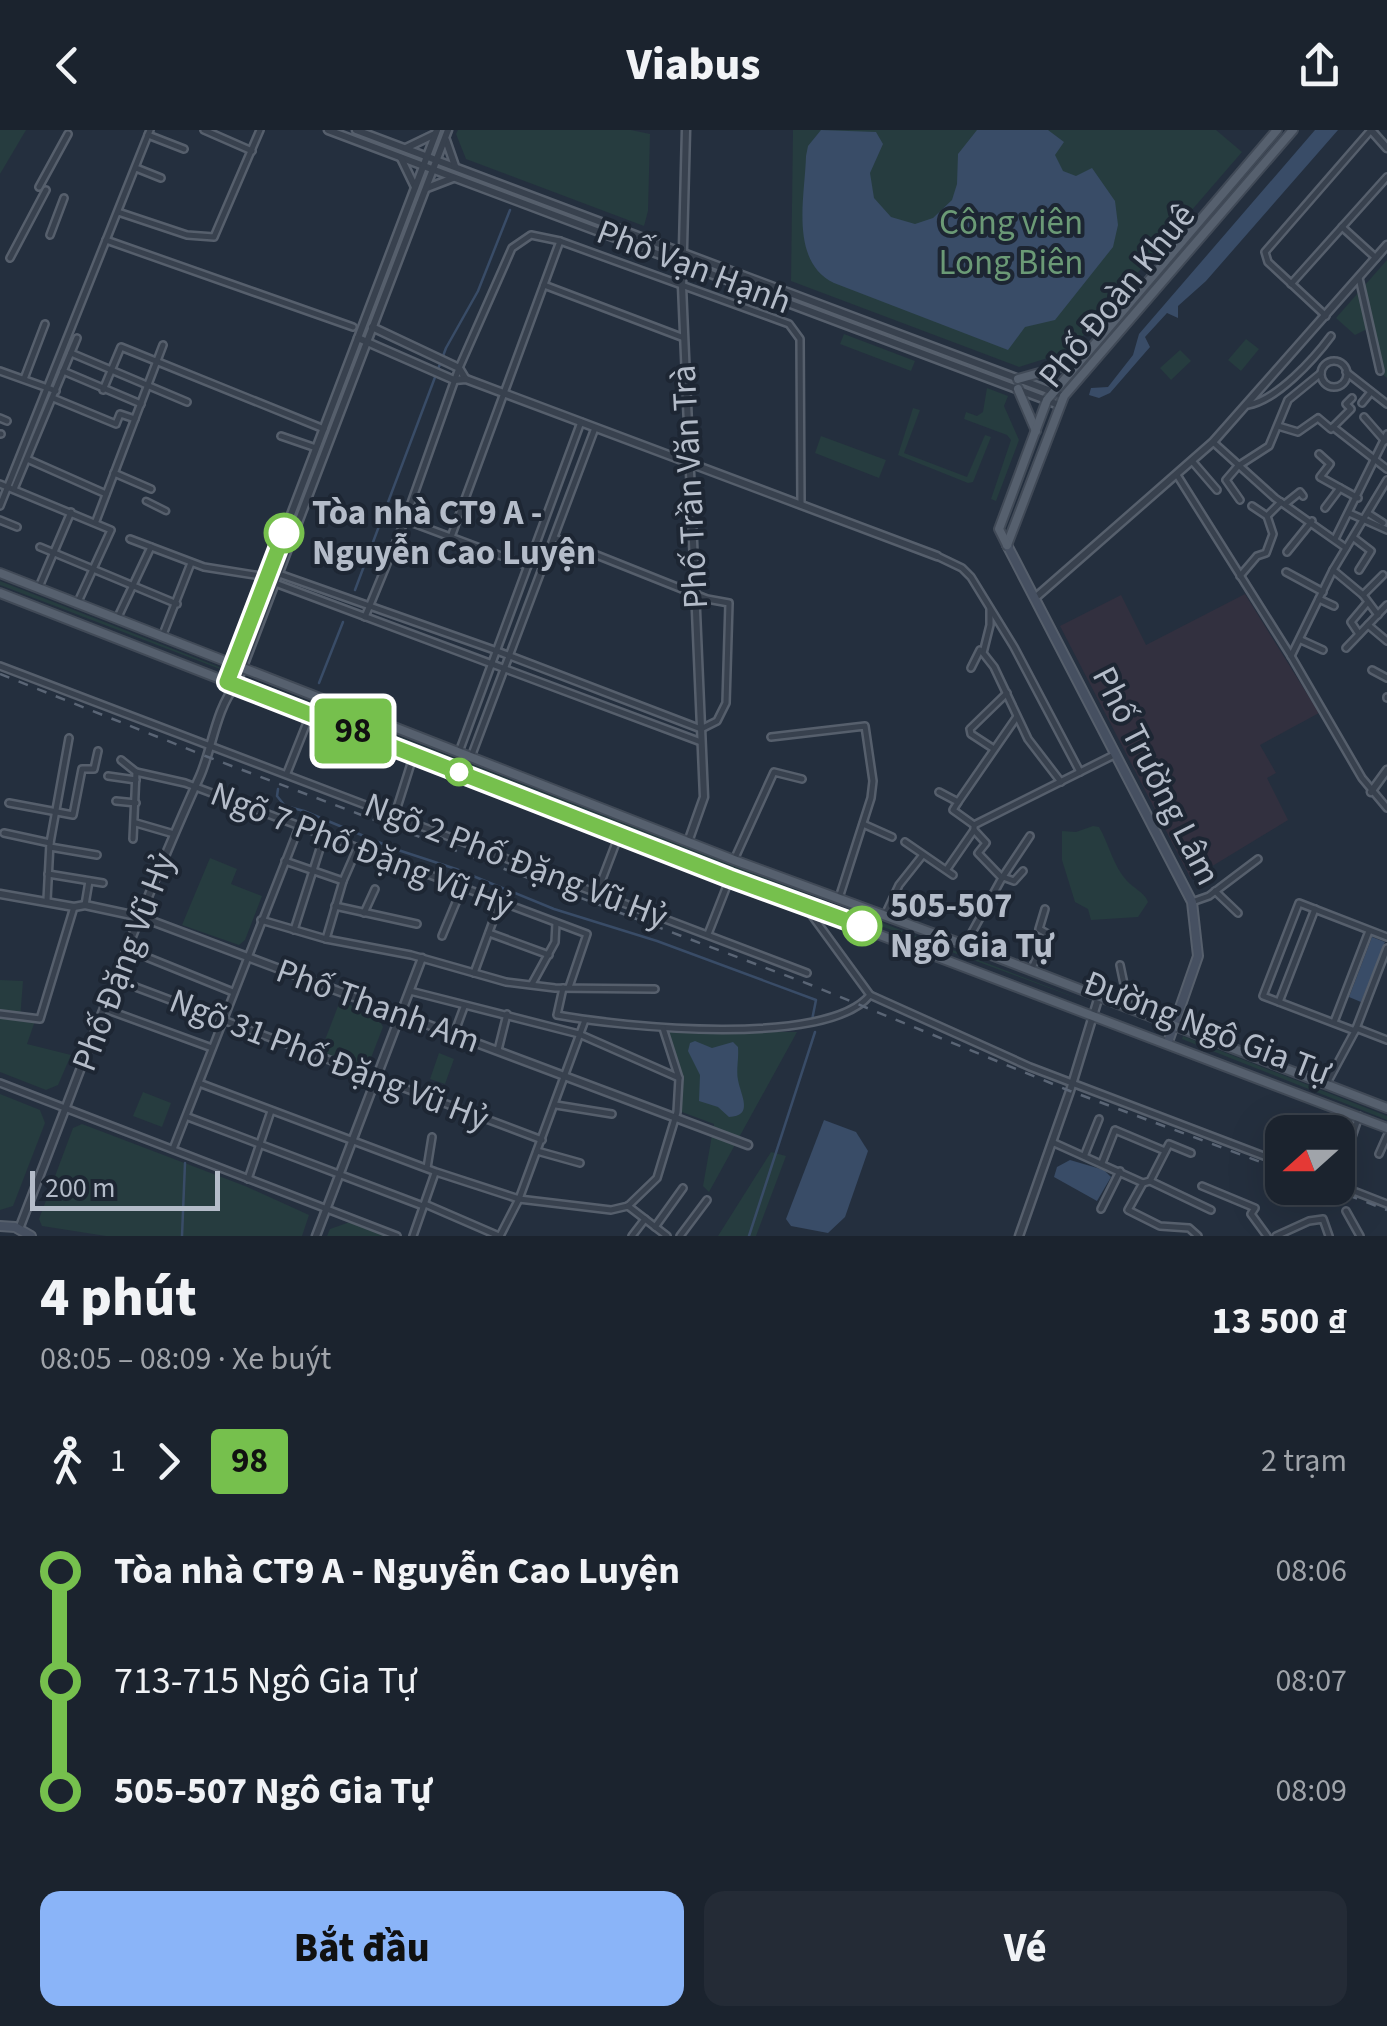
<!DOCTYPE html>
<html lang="vi">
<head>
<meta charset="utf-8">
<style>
  :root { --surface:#1b232e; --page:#242b36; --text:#f1f3f6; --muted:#a0a4aa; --line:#39404a; --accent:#8ab4f8 }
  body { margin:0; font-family:"Source Sans 3",sans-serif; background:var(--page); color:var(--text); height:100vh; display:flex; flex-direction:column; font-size:38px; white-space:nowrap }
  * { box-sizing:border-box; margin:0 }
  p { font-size:32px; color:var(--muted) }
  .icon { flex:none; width:55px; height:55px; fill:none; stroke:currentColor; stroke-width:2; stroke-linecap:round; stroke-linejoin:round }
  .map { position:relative; height:1106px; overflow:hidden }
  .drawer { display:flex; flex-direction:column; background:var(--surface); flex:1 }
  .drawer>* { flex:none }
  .badge { padding:0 20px; border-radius:8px; font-size:35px; line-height:65px }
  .needle { width:65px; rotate:249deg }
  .controls { position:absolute; left:1265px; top:985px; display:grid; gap:20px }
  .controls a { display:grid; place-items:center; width:90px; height:90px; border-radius:20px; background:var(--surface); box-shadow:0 10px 40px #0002,0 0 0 2px var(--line); font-size:50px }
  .scale { position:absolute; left:30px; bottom:25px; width:190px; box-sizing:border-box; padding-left:10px; border:5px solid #b4bcc9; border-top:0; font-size:28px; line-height:35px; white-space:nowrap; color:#b4bcc9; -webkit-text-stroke:8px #1d2633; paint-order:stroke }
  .map>.badge { position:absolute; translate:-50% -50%; box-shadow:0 0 0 5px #fff }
  .legs { display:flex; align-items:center; gap:15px; height:110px; padding:0 40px; font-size:32px }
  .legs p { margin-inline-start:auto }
  .head { display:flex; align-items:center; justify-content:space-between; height:170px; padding:0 40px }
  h1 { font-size:55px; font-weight:800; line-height:75px }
  .primary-button { display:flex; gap:20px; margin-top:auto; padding:20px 40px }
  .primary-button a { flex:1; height:115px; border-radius:20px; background:var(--accent); color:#111; font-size:40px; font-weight:800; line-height:115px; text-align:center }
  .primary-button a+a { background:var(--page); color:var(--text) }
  ul { padding:0 40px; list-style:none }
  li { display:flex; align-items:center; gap:35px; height:110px; font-size:38px }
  li i { display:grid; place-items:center; width:15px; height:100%; margin:0 12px; background:currentColor }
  li i::after { content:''; width:25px; height:25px; margin:-12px; border:8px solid; border-radius:50%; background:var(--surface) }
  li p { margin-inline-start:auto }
  li:first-child i { background:linear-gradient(#0000 50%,currentColor 0) }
  li:last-child i { background:linear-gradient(currentColor 50%,#0000 0) }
  header { display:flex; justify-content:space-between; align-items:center; height:130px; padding:0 40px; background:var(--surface); font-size:45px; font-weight:800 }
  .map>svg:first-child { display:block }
  .medical { fill:#32303f }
  .green { fill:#263c3f }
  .water { fill:#394c67 }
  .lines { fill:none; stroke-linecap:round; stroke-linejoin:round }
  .stream { stroke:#394c67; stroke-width:2.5 }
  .pedestrian-casing { stroke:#565f6c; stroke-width:9 }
  .minor-casing { stroke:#565f6c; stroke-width:10 }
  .tertiary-casing { stroke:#565f6c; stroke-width:11 }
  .secondary-casing { stroke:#565f6c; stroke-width:12 }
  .primary-casing { stroke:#414a57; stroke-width:12 }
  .pedestrian { stroke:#38414e; stroke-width:4 }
  .minor { stroke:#38414e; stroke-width:5 }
  .tertiary { stroke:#38414e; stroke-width:6 }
  .secondary { stroke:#465061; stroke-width:8 }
  .primary { stroke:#56606e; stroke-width:8 }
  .rail { stroke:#5a6575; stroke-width:2.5; stroke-dasharray:10 10; stroke-linecap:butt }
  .line-1-casing { stroke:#fff; stroke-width:22 }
  .line-1 { stroke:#76c04d; stroke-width:15 }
  .stop-1-dot { fill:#fff; stroke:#76c04d; stroke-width:5 }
  .labels { text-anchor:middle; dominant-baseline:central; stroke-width:8; stroke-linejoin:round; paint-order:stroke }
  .park-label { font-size:35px; fill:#6b9a76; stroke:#1d2633 }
  .street-label { font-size:35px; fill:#b4bcc9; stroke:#1d2633 }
  .stop-label { font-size:35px; font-weight:bold; fill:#b4bcc9; stroke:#1d2633; text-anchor:start }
</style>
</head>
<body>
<header><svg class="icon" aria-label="back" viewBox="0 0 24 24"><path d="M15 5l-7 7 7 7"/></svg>Viabus<svg class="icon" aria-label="share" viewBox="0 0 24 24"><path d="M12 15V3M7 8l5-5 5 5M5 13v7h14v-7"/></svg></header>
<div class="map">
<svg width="1387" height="1106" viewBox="0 0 1387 1106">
  <rect width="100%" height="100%" fill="#242f3e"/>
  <polygon class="medical" points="1245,464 1319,583 1260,615 1276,643 1267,648 1288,690 1191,749 1060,496 1121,465 1146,515"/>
  <g class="green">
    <polygon points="0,0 26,0 0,44"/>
    <polygon points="458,0 631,0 650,4 648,81 644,96 466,29 456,4"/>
    <polygon points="793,0 1216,0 1242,22 1070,221 1019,237 791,151"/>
    <polygon points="1387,130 1387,248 1382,244 1371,197 1355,205 1336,188"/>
    <polygon points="844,204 915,231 911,241 840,214"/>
    <polygon points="1246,209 1259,219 1241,241 1228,230"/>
    <polygon points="1180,220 1191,231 1171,250 1160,238"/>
    <polygon points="987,258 1008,266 1004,276 1019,310 996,371 991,369 1011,310 1007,305 964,289 966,282 977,286 983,282"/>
    <polygon points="913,278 920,280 904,323 967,347 985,305 991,307 973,352 968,353 898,325"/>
    <polygon points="821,306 886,330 879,348 815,323"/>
    <polygon points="0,451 219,537 220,539 0,455"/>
    <polygon points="258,552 1090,873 731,741 258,556 255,553"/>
    <path d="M1093,696L1099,697C1109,714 1113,736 1127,751C1133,757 1141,761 1146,768L1148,772L1138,787L1091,790L1088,779L1075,772L1062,730V701L1076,702Z"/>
    <polygon points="210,728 237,739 231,754 262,766 245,810 239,815 182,795"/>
    <polygon points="0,850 23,851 20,890 35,891 27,914 71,925 58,955 46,960 0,942"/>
    <polygon points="340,871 377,886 383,897 369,933 358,938 320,923"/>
    <polygon points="667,901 797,902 709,1062 703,1056 714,994 682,982 681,944"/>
    <polygon points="1183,906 1387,986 1387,990 1182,909"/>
    <polygon points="439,923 454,929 445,954 430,949"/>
    <polygon points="143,962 171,973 162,997 133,986"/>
    <polygon points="0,964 40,980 45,993 13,1076 0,1080"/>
    <polygon points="82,994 245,1056 309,1085 302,1106 106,1106 42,1096 39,1089 73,998"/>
    <polygon points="771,1022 786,1026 756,1106 718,1106"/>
    <polygon points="350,1092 385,1106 327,1106 330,1099"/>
  </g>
  <g class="water">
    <path d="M821,0L876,2L883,14L870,43L874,68L891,87L915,94L933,88L952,70L957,54L958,24L977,0H1048L1064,12L1055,25L1063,41L1076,46L1092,38L1115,71L1118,95L1113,117L1055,190L1025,197L1008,220L834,153C789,131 805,67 806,26L808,16Z"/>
    <polygon points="1315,0 1338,0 1206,151 1178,176 1178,188 1167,183 1145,207 1150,217 1110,263 1099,268 1089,265 1091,258 1108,257 1133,225 1139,204"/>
    <polygon points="1372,807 1385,812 1361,872 1349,867"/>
    <path d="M695,911L712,918L733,912L738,917C739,928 736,939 738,950C741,966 754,986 729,987L718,977L699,971L700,945L688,921L690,913Z"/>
    <polygon points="824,990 856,1002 868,1021 845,1087 828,1103 791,1096 786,1089"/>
    <polygon points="1070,1030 1104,1040 1111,1047 1097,1071 1054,1047 1057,1037"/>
  </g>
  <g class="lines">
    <g class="stream">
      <polyline points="355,460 446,218 478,161 510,80"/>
      <polyline points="319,553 343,492"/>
      <polyline points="278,659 277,666 285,676 304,681 395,719 456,739 554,779 657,811 816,870 812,890"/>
      <polyline points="182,1106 185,1033"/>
      <polyline points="749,1106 815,902"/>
    </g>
    <g class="pedestrian-casing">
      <polyline id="pedestrian" points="146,371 166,381"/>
    </g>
    <g class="minor-casing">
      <g id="minor">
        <polyline points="204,0 252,21"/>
        <polyline points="148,5 184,19"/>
        <polyline points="136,38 161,48"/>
        <polyline points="39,57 68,4"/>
        <polyline points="118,82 187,105 214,107 260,0"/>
        <polyline points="1342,97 1376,128"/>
        <polyline points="50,105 64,68"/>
        <polyline points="106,110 353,197"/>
        <polyline points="10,128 46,60"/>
        <polyline points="1359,148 1380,241"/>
        <polyline points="1291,154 1387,47"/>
        <polyline points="544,155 684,208"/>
        <polyline points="1326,186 1268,132 1265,122 1371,0"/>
        <polyline points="71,223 187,272"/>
        <circle cx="1334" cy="244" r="13"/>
        <polyline points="0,241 56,261"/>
        <polyline points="63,241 141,274"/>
        <polyline points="1346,242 1387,274"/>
        <polyline points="24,249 45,194"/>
        <polyline points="103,260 121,217 324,299"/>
        <polyline points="53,268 116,294 120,284 135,289"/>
        <polyline points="1362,273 1371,262"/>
        <path d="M1248,275C1277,270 1314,229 1331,206"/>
        <polyline points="1364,287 1385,311"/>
        <polyline points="0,288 7,291"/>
        <polyline points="1278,296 1298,302 1318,288 1331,299 1351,279 1346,274 1352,268"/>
        <polyline points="1333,297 1387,339"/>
        <polyline points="0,304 1,304"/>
        <polyline points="281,306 316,318"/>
        <polyline points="1213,312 1275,368 1346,418"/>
        <polyline points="1319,324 1330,334 1320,347 1358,368"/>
        <polyline points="27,329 106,364"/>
        <polyline points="1192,331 1217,360"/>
        <polyline points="114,343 151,359"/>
        <polyline points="1177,345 1291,526 1362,648 1387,678"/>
        <polyline points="0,354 111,400 77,474"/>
        <polyline points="14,359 77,208"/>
        <polyline points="1240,370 1226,350 1238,336 1269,316 1288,270 1321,243"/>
        <polyline points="1285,374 1300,362 1303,366"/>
        <polyline points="0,376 150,0"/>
        <polyline points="1252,376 1267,386"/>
        <polyline points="1325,378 1340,358"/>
        <polyline points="1349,383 1387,400"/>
        <polyline points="1369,384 1383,393"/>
        <polyline points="0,390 17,397"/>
        <polyline points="405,390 528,436"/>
        <polyline points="96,391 163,215"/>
        <polyline points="451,407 560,111 789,194 800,209 801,375"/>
        <polyline points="1354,408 1371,421 1359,440"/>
        <polyline points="130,409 204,437 267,447"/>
        <polyline points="1335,409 1387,304"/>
        <polyline points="40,417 177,474"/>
        <polyline points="1287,422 1312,391"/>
        <polyline points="937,426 962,438 971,447 1014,517 1080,642"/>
        <polyline points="1333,440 1363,465 1378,485"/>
        <polyline points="1286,442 1323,462"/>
        <polyline points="279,444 497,521 701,599 717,591 726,573 729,473 707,469 554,408"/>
        <polyline points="1240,446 1257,426 1266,423 1273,404 1267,386 1281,372"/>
        <polyline points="275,453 701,612"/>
        <polyline points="39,457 71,382"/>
        <polyline points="1363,465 1383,445"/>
        <polyline points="1319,469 1334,476"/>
        <polyline points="990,479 990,495 983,523 994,537 1028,609 1061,652"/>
        <polyline points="365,487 405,390 459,238 512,118 531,105 560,111"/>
        <polyline points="117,489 151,417"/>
        <polyline points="1368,495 1387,511"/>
        <polyline points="1359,504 1351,492 1367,473"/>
        <polyline points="162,507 191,433"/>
        <polyline points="1301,510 1323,520"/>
        <polyline points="1346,518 1387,475"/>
        <polyline points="1291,526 1333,440 1387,350"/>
        <polyline points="0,536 807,843"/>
        <polyline points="971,538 980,520"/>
        <polyline points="1372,540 1387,548"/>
        <polyline points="1387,567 1387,568"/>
        <polyline points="771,607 865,596 873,651 871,668 839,768"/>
        <polyline points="994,619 971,604 970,599 1007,563"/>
        <polyline points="459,622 581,292"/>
        <polyline points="471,627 595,298"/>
        <polyline points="121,630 136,642 133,709"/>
        <polyline points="136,642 185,653 587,804 569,857"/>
        <polyline points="287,643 310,585"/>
        <polyline points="108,646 136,650"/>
        <polyline points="939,662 958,672 953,680 974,695 974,700 986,713 978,723 1002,748 965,815"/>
        <polyline points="116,671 136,673"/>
        <polyline points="958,672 1016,588"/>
        <polyline points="9,673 73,685 82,639 94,639 98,621"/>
        <polyline points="395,684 414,624"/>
        <polyline points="136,693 174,704"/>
        <polyline points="863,694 892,707"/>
        <polyline points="974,695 1114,625"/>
        <polyline points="4,703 50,713"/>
        <polyline points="905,712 953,745"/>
        <polyline points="50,717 97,725"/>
        <polyline points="734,730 774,642 802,649"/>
        <polyline points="285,731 343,751"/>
        <polyline points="947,739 974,700"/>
        <polyline points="48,744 103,753"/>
        <polyline points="1003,747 1014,751 1023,741"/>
        <polyline points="1002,748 1030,706"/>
        <polyline points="1215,761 1238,783"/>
        <polyline points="596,765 619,705"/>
        <polyline points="47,770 50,713 69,608"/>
        <polyline points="1192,772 1209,766 1258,729"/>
        <polyline points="85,775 89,751"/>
        <polyline points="335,776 417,794"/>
        <polyline points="364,783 375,759"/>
        <polyline points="885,785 899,755 922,726"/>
        <polyline points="261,790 326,809 411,825 506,852 555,858 655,859"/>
        <polyline points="294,800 324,706"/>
        <polyline points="489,803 549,825"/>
        <polyline points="708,804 730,748"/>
        <polyline points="442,806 462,758"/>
        <polyline points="326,809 343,751 357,719"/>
        <polyline points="129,820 233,862"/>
        <polyline points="1120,835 1129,878"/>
        <polyline points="1031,840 1048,804 1039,799 1045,779"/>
        <polyline points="474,843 500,772"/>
        <polyline points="117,850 542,1010"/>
        <polyline points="532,854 555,812 556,793"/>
        <path d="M563,858L557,885C622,897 827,918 870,865L808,780"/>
        <polyline points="410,861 579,904 679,948"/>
        <polyline points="870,865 1030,937 1282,1033"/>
        <polyline points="1279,872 1315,779"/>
        <polyline points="105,879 212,918"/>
        <polyline points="0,884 40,889 74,777"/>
        <polyline points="1334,892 1369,801"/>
        <polyline points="1356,898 1387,910"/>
        <polyline points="1355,901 1263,866 1299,773 1387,807"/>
        <polyline points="454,904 464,877"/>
        <polyline points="498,920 507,884"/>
        <polyline points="0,953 397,1106"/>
        <polyline points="199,953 436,1042 519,1069 611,1080 628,1076"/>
        <polyline points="1327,953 1355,901 1387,818"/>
        <polyline points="556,975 612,984"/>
        <polyline points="188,987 423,1076"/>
        <polyline points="1352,1007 1359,986"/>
        <polyline points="1052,1012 1143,1053 1128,1080 1160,1096 1189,1098 1198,1106"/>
        <polyline points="173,1019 299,697"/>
        <polyline points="537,1021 580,1033"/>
        <polyline points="1085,1024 1099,989"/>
        <polyline points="1379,1024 1387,1006"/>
        <polyline points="1102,1033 1115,1000 1165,1021"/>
        <polyline points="427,1038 432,1007"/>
        <polyline points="248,1049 271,981"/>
        <polyline points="1150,1051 1211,1080"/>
        <polyline points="1143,1053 1150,1051 1169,1014 1191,1023"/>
        <polyline points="1338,1055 1387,1074"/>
        <polyline points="1202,1056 1255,1078 1251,1084 1267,1106"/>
        <polyline points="425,1074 499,1106"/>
        <polyline points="628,1076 657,1048 677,982 679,948 663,898"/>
        <polyline points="628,1076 667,1106"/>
        <polyline points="1101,1079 1120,1041"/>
        <polyline points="1346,1081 1360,1106"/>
        <polyline points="655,1097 683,1058"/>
        <polyline points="413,1106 435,1043"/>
        <polyline points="500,1106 519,1069 585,890"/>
        <polyline points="632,1106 645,1089"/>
        <polyline points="680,1106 707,1070"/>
        <polyline points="1276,1106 1309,1091 1323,1089 1329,1106"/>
      </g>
    </g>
    <g class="tertiary-casing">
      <g id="tertiary">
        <polyline points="328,0 1059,275"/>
        <polyline points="356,0 1064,266"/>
        <polyline points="686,0 682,156 704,667 688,712"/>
        <polyline points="1371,0 1387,18"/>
        <polyline points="446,10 455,36"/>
        <polyline points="406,18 435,4"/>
        <polyline points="401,28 415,57"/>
        <polyline points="427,58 453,48"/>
        <polyline points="372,197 459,238 465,248"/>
        <polyline points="358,208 454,250 466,249 937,426"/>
        <polyline points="1035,468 1213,312 1387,115"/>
        <polyline points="227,553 437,0"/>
        <polyline points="1371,662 1387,640"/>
        <polyline points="0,764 74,777 85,775 141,787 748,1015"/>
        <path d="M19,1099C78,948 133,794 200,646C212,619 216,578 236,555L448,0"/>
        <polyline points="316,1106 422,828"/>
        <polyline points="1019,1106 1070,961 1099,866"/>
      </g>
    </g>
    <g class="secondary-casing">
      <g id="secondary">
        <polyline points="1007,415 1192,772 1198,826 1168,912"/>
        <polyline points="0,1096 15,1097 31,1106"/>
      </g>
    </g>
    <g class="primary-casing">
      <g id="primary">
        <polyline points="1018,249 1078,232"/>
        <polyline points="1018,259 1036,301"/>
        <polyline points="1007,415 1064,266 1293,0"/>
        <polyline points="1007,415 999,399 1047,270 1277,0"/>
        <polyline points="0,443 734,730 981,821 1387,978"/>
        <polyline points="0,463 730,748 1387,998"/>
      </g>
    </g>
    <use href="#pedestrian" class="pedestrian"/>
    <use href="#minor" class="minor"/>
    <use href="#tertiary" class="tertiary"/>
    <use href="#secondary" class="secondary"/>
    <use href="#primary" class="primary"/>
    <g class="rail">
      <polyline points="0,544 208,627 811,855 1070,961 1282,1040"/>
      <polyline points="1329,1058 1387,1080"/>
    </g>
  </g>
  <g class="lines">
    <g class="line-1-casing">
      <polyline id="line-1" points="284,403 227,552 730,748 862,796"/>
    </g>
    <use href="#line-1" class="line-1"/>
  </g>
  <g class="stop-1-dot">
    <circle cx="284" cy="403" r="18"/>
    <circle cx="459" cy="642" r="12"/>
    <circle cx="862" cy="796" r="18"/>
  </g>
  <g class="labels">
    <g class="park-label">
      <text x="1011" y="93">Công viên<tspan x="1011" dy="40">Long Biên</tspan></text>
    </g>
    <g class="street-label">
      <text transform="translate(694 137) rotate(21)">Phố Vạn Hạnh</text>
      <text transform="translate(1117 166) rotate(-51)">Phố Đoàn Khuê</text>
      <text transform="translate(690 357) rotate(-93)">Phố Trần Văn Trà</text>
      <text transform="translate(1156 646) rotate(63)">Phố Trường Lâm</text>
      <text transform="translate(362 720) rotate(21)">Ngõ 7 Phố Đặng Vũ Hỷ</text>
      <text transform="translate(516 731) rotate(21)">Ngõ 2 Phố Đặng Vũ Hỷ</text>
      <text transform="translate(124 832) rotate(-69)">Phố Đặng Vũ Hỷ</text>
      <text transform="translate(378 876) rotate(20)">Phố Thanh Am</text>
      <text transform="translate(1207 898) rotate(21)">Đường Ngô Gia Tự</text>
      <text transform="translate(329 930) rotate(21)">Ngõ 31 Phố Đặng Vũ Hỷ</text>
    </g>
    <g class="stop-label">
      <text x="312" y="383">Tòa nhà CT9 A -<tspan x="312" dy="40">Nguyễn Cao Luyện</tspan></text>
      <text x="890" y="776">505-507<tspan x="890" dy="40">Ngô Gia Tự</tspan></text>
    </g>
  </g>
</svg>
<div class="controls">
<a><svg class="needle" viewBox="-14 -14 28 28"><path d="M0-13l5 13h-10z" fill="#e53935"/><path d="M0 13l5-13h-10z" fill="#a0a4aa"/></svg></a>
</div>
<div class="scale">200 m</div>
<b class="badge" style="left:353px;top:601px;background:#76c04d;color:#111">98</b>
</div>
<section class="drawer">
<div class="head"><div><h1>4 phút</h1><p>08:05 – 08:09 · Xe buýt</p></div><b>13 500 ₫</b></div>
<div class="legs"><svg class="icon" aria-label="walk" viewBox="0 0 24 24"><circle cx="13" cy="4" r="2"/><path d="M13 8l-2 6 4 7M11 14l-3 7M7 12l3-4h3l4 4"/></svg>1<svg class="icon" aria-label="forward" viewBox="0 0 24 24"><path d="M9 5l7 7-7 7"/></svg><b class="badge" style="background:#76c04d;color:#111">98</b><p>2 trạm</p></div>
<ul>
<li><i style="color:#76c04d"></i><b>Tòa nhà CT9 A - Nguyễn Cao Luyện</b><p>08:06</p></li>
<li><i style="color:#76c04d"></i><span>713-715 Ngô Gia Tự</span><p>08:07</p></li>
<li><i style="color:#76c04d"></i><b>505-507 Ngô Gia Tự</b><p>08:09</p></li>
</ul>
<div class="primary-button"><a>Bắt đầu</a><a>Vé</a></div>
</section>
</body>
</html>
